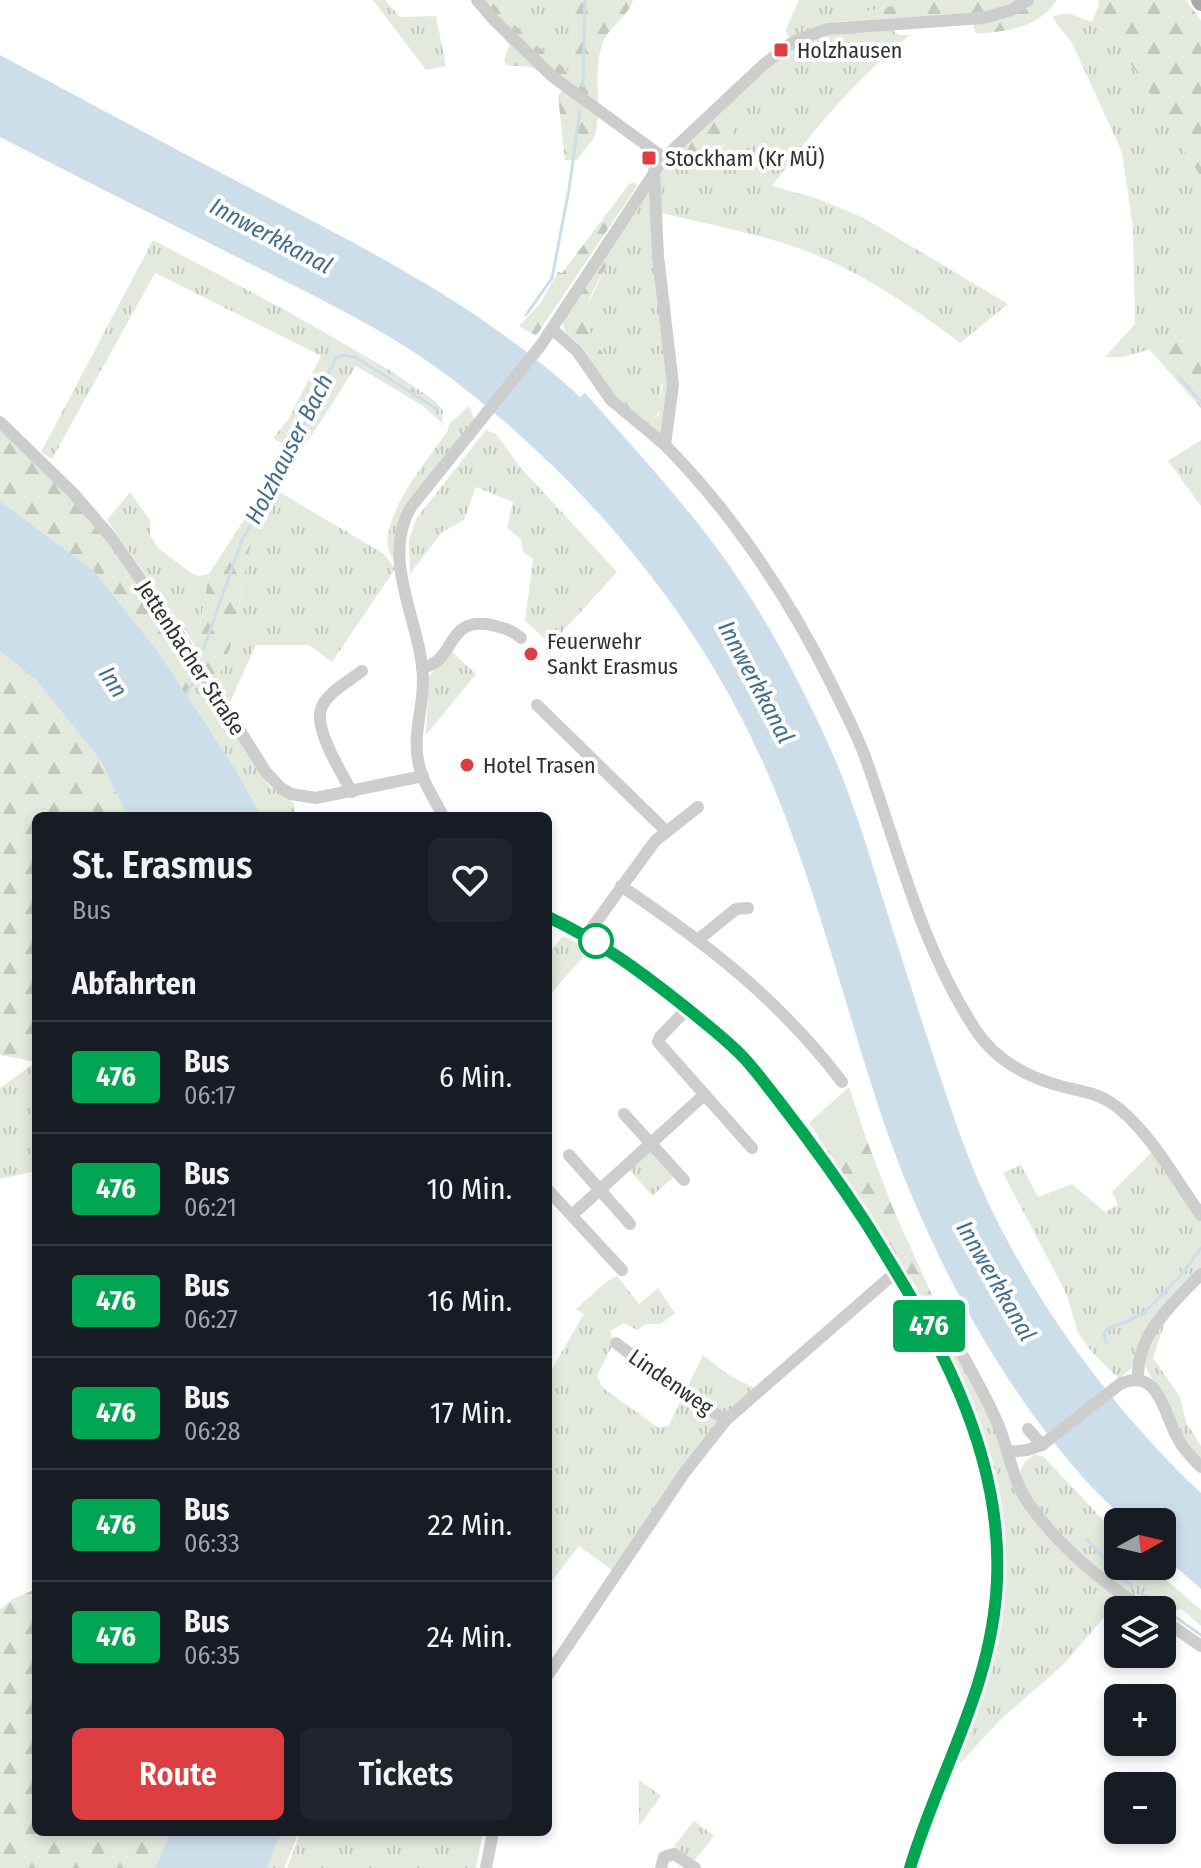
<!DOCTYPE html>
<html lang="de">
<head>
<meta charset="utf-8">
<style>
  :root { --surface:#171b24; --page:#20242c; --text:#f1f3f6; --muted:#9ea1a6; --line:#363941; --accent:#dc3e41 }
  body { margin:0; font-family:"Fira Sans Condensed",sans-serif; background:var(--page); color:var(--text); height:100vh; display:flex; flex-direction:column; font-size:30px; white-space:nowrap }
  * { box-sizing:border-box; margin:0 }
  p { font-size:26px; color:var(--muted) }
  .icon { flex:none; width:44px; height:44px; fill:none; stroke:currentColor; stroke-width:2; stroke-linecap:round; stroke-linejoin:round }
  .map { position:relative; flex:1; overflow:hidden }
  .panel { position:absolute; left:32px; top:812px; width:520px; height:1024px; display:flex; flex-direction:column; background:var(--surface); border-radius:12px; box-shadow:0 4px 12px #0003 }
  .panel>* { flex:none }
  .badge { padding:0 16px; border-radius:6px; font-size:28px; line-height:52px }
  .needle { width:52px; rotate:82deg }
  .buttons { position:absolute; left:1104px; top:1508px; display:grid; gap:16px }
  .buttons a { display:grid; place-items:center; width:72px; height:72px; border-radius:12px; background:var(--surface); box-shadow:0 4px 12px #0003; font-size:40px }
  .map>.badge { position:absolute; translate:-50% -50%; box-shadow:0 0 0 4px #fff }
  h2 { padding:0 40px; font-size:30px; line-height:72px }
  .round { display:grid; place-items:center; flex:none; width:84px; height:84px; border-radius:12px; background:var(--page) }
  .overview { display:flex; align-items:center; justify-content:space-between; height:136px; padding:0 40px }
  h1 { font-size:38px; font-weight:600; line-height:60px }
  .primary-button { display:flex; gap:16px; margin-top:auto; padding:16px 40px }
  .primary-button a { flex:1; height:92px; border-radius:12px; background:var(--accent); color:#fff; font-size:32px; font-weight:600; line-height:92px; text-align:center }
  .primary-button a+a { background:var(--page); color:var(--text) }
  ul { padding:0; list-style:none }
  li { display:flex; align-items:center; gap:24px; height:112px; padding:0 40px; border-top:2px solid var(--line) }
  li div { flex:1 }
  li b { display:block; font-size:30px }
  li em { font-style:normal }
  li .badge { min-width:88px; font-weight:700; text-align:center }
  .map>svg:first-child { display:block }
  .grass { fill:url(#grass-tufts) }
  .forest { fill:url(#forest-firs) }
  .park { fill:#e3e9dd }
  .water { fill:#cddeeb }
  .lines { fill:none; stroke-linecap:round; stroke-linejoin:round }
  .stream { stroke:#cddeeb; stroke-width:3 }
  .minor { stroke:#cdcdcd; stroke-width:12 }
  .major { stroke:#a8a8a8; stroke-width:16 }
  .line-casing { stroke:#fff; stroke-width:18 }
  .line { stroke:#00a651; stroke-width:12 }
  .poi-dot { fill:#dc3e41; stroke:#fff; stroke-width:3 }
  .stop-dot { fill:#fff; stroke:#00a651; stroke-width:4 }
  .labels { text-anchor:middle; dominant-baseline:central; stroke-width:8; stroke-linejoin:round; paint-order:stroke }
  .poi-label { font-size:22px; fill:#303030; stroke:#fff; text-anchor:start }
  .street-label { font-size:22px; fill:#303030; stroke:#fff }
  .water-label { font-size:24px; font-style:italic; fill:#426d8f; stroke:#fff }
</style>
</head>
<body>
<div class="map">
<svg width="1201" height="1868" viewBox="0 0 1201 1868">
  <defs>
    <pattern id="grass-tufts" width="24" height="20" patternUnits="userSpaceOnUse" patternTransform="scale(2)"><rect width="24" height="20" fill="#e3e9dd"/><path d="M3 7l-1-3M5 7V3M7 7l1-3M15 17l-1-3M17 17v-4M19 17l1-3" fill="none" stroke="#c3c8be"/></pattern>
    <pattern id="forest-firs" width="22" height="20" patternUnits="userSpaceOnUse" patternTransform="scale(2)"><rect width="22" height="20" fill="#e3e9dd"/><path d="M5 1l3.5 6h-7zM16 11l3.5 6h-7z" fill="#c3c8be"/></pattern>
  </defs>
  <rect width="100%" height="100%" fill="#fff"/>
  <g class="grass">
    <polygon points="373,0 385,0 400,17 436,16 446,66 426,70"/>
    <polygon points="490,0 573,0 572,75 530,40"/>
    <polygon points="799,0 921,0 839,17 835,22 792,37 787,35 786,29"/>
    <polygon points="1060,14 1070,14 1092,22 1116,40 1201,177 1201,341 1183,340 1123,357 1105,357 1135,324 1133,228 1122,152 1073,45 1052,17"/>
    <path d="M888,27L899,35H910C856,79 813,130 772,186L816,198L862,217L1008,304L960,343C912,306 858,270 801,249C755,233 706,224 658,212C658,185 654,179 674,157L682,165L705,170L713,157L725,145L715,115L776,58L813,37Z"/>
    <polygon points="653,182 670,375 661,385 660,410 656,417 633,404 584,322 585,310 606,267 620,233"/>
    <polygon points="153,240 287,311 391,371 435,401 443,411 442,423 423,406 356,366 323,418 313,413 304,413 286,446 273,438 288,420 321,356 155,273 52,459 41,452"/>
    <path d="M469,406L475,422L415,497L394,560C368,528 430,458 448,430L449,424Z"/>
    <polygon points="486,430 496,434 520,467 617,572 551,644 525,621 533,559 523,552 521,539 507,528 513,502 476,487 464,520 442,532 410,574 409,540 416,519"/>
    <polygon points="1201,440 1201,506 1168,461"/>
    <path d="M276,490L384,554L395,569L332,662L309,645H256L229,704L215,681C239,643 238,597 248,554C254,531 265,511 276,490Z"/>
    <polygon points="130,492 150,520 150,535 158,548 191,573 199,576 209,574 200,624 189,636 107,520"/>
    <polygon points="450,650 476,674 426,735 429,677"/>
    <polygon points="201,678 269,786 294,803 295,816 261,816 239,775 185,695"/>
    <polygon points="563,936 590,949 548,997 548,954"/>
    <polygon points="36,1062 36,1171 0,1179 0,1088"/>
    <polygon points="653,1148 676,1175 652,1196 629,1169"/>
    <polygon points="1152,1152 1201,1220 1201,1270 1132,1367 1119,1379 1092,1352 1078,1333 1067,1295 1003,1173 1021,1165 1038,1197 1072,1184 1105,1212 1118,1205 1112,1192"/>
    <polygon points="617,1276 639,1304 658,1288 675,1313 661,1324 646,1324 637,1330 624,1323 611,1331 612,1346 597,1376 603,1388 659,1428 669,1425 703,1355 727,1374 756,1389 613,1571 579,1546 548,1586 548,1376 584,1314 576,1309 606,1282"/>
    <polygon points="1180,1301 1164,1325 1153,1358 1180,1397 1186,1422 1201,1446 1201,1462 1192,1452 1144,1364 1146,1346"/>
    <path d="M938,1322L990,1414L1013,1484L1120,1599L1064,1664L1001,1719L949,1775C965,1735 982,1696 993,1655C1022,1542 985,1425 933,1325Z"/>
    <path d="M1034,1455L1043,1456L1118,1536V1566H1150L1201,1610V1626L1180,1608L1171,1616H1163L1162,1610C1131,1610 1020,1506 1020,1475C1020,1466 1027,1459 1034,1455Z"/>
    <polygon points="639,1780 661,1796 639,1826"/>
    <polygon points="694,1821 714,1836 694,1861 674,1846"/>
    <polygon points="282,1832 299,1832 284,1868 267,1868"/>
    <polygon points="301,1832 483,1832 476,1868 287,1868"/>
  </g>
  <g class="forest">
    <path d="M481,0H490L530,40L572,74L573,0H633C628,17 611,25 604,40C591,69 603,105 595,135C592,143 582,152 577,160H565L558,96L567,84L530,67L506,65L504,61L509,45L487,17Z"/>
    <polygon points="921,0 1018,0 991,11 966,14 835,22 839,17"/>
    <path d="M1035,0H1057C1039,28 1007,31 976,34L973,26L977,22L1024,9Z"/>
    <polygon points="1098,0 1186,0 1201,21 1201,177 1116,40 1092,22 1099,5"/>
    <path d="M715,115L730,123L732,133C724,146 713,157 705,170L682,165L674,157Z"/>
    <polygon points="634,182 637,186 536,336 519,326 540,304 558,272 562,273 629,184"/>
    <path d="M620,233L621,237C611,265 586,292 584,322L633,404L656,417L659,415L663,379L670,375L662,434C628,432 600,373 583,348C575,338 560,334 564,319Z"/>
    <polygon points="1184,340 1201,341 1201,408 1149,349"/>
    <path d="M304,413L323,418C296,459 262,503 249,552C237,595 240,642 215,681L189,636L200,624L209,574L271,478Z"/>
    <path d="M0,428C37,463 75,500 106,540C141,584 170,631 201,678L185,695L156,649L93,570L0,501Z"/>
    <polygon points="0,651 36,680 101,761 127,816 36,816 36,1062 0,1055"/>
    <polygon points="866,1138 894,1211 933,1297 935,1307 923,1298 827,1150"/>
    <polygon points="36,1589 36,1832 171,1832 155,1868 0,1868 0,1609 13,1599"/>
  </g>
  <polygon class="park" points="849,1087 866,1138 827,1150 809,1123"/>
  <g class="water">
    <path d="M0,55C89,103 179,151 269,198C381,257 487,311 580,397L585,393C632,446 680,498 722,555C765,615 801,683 831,750C852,797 867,847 882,896C908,977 933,1059 962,1140C1009,1269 1101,1399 1201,1493V1589L1162,1555V1522H1127C1112,1506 1095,1492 1081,1475C995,1377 928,1249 885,1126C847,1014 819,897 774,788C708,628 597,492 461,386C400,337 328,303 259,268C173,225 86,181 0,137Z"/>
    <polygon points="0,501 93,570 156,649 239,775 261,816 127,816 101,761 36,680 0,651"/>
    <polygon points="171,1832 282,1832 267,1868 155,1868"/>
  </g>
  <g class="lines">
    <g class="stream">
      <polyline points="583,86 585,0"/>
      <polyline points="526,315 552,278 569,189 580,111"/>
      <polyline points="1178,376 1201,402"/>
      <polyline points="203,650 242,540 278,476 336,358 344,355 355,357 437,409"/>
      <polyline points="184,697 195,680"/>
      <polyline points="1106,1342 1104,1335 1106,1330 1143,1314 1182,1274 1201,1248"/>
      <path d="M1087,1539C1102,1556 1115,1573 1132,1586"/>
      <polyline points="1141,1593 1201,1635"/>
    </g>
    <g class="minor">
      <polyline points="477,0 495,21 553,77 664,158"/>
      <path d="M654,171L658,256L673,385L665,445C734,515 787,595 831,683C842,706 855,730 864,754C898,847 920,945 975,1029C995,1060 1029,1078 1064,1087C1080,1091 1096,1093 1110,1102C1147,1126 1175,1179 1201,1215"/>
      <polyline points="552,329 577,351 611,400 665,445"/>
      <polyline points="0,422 73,493 111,537 174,627 266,772 281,788 291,794 316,798 423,776"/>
      <path d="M422,668C458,660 444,616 492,625C504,628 512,630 521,638"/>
      <polyline points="537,705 666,831"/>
      <path d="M352,792C342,774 314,729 321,709C326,693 349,681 362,671"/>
      <path d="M443,816C434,798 421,780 418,760C413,735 423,707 423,681C423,625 379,561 411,507L541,345L664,158L763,65L793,42L827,29L983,18L1011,10L1028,0"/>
      <path d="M621,886C706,943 779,999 842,1082"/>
      <path d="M548,917C598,940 641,971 684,1006C704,1023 725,1039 744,1058C756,1071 767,1086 778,1100C811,1141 841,1183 869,1228C941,1344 1006,1456 996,1598C990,1695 937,1777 910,1868"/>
      <polyline points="586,936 655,841 698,807"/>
      <polyline points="699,939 736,909 748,908"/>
      <polyline points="687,1009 660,1037 658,1042 752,1148"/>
      <polyline points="624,1114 684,1180"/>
      <polyline points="569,1155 630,1224"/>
      <polyline points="548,1190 622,1270"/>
      <polyline points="572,1215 704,1095"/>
      <path d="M924,1317L935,1313L944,1321C962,1355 983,1389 998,1424C1009,1450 1012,1480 1029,1504C1058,1545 1104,1585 1147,1610"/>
      <polyline points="616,1343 671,1386 726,1420"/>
      <path d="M1138,1380C1136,1333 1172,1305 1201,1274"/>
      <polyline points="1028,1429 1042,1445"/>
      <path d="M1009,1452L1027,1450L1042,1445L1120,1384C1158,1366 1164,1413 1177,1437C1183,1449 1192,1458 1201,1467"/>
      <polyline points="1162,1619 1201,1646"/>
      <polyline points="548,1675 685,1472 726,1420 896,1272"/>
      <polyline points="486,1868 493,1832"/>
      <polyline points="661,1868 664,1857 674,1854 695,1868"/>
    </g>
    <polyline class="major" points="1199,0 1201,3"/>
  </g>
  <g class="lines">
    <g class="line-casing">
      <path id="line" d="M548,917C600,941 644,974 689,1010C707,1025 727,1040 744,1058C756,1071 767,1086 778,1100C809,1140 838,1180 866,1223C934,1332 1003,1447 997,1580C993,1686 940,1769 910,1868"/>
    </g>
    <use href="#line" class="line"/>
  </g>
  <g class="poi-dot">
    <rect x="773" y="42" width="16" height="16" rx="4"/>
    <rect x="641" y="150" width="16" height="16" rx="4"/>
    <circle cx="531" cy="654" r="8"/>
    <circle cx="467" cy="765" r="8"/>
  </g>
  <circle class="stop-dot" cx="596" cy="941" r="16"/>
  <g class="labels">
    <g class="poi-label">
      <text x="797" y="50">Holzhausen</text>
      <text x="665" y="158">Stockham (Kr MÜ)</text>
      <text x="547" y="641">Feuerwehr<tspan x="547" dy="25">Sankt Erasmus</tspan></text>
      <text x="483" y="765">Hotel Trasen</text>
    </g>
    <g class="street-label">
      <text transform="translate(191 658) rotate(57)">Jettenbacher Straße</text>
      <text transform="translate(671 1382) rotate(35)">Lindenweg</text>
    </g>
    <g class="water-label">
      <text transform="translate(271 236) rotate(28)">Innwerkkanal</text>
      <text transform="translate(289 449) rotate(-63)">Holzhauser Bach</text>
      <text transform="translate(113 682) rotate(57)">Inn</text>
      <text transform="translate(756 682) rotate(62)">Innwerkkanal</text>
      <text transform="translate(996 1281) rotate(60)">Innwerkkanal</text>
    </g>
  </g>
</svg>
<div class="buttons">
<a><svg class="needle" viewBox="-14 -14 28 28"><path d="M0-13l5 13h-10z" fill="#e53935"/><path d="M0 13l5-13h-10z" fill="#9ea1a6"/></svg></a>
<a><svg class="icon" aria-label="layers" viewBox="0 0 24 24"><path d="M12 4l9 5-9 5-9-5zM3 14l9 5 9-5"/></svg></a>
<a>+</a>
<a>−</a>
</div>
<b class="badge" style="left:929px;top:1326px;background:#00a651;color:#fff">476</b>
<section class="panel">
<div class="overview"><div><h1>St. Erasmus</h1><p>Bus</p></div><a class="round"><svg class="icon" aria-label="heart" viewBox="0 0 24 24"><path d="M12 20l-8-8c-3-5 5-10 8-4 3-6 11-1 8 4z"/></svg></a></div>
<h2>Abfahrten</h2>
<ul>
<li><span class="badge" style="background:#00a651;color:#fff">476</span><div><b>Bus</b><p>06:17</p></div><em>6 Min.</em></li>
<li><span class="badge" style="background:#00a651;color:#fff">476</span><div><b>Bus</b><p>06:21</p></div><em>10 Min.</em></li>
<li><span class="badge" style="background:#00a651;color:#fff">476</span><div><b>Bus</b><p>06:27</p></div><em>16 Min.</em></li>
<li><span class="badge" style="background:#00a651;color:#fff">476</span><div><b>Bus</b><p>06:28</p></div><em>17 Min.</em></li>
<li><span class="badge" style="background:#00a651;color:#fff">476</span><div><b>Bus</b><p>06:33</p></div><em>22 Min.</em></li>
<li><span class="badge" style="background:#00a651;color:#fff">476</span><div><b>Bus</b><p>06:35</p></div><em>24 Min.</em></li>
</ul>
<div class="primary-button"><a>Route</a><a>Tickets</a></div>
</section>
</div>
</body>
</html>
